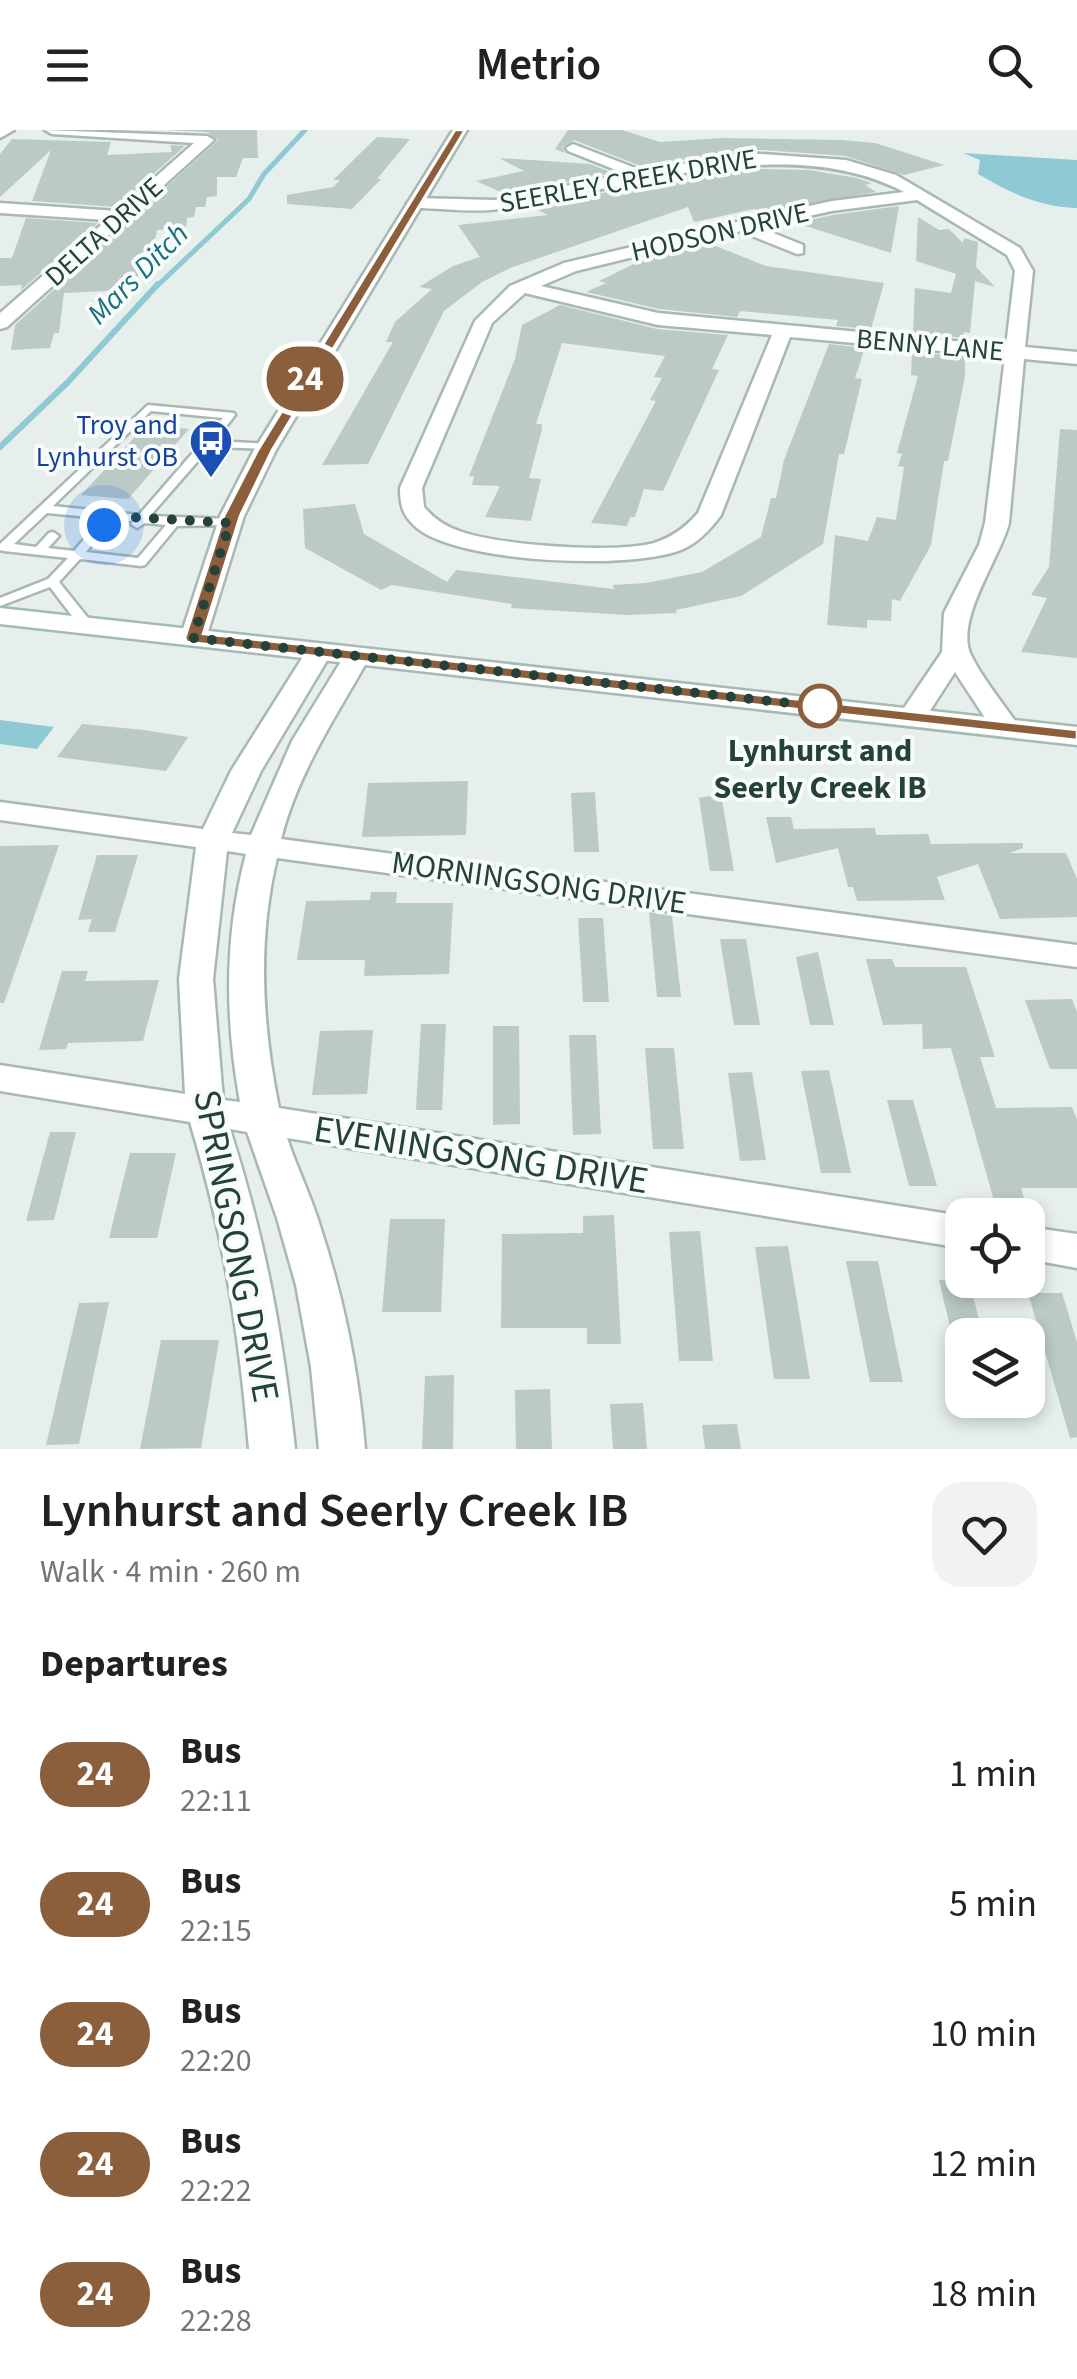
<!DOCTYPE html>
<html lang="en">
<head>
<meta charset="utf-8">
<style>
  :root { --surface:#fff; --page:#f2f2f2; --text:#222; --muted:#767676 }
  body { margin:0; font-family:"Source Sans 3",sans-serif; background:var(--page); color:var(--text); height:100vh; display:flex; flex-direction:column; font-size:38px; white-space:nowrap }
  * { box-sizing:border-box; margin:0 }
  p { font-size:32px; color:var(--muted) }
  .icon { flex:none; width:55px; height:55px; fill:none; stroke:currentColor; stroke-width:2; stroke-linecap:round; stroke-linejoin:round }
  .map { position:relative; height:1319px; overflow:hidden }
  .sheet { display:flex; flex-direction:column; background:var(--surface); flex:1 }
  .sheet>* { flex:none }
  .badge { padding:0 20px; border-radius:32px; font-size:35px; line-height:65px }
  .fabs { position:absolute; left:945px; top:1068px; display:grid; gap:20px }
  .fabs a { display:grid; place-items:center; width:100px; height:100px; border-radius:20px; background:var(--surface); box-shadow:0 5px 15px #0003; font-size:50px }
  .you { position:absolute; width:50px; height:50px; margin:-25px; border:8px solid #fff; border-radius:50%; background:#1a73e8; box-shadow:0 0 0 15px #1a73e833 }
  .map>.badge { position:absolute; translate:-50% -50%; box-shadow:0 0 0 5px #fff }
  h2 { padding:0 40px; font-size:38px; line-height:90px }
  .round { display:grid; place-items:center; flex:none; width:105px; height:105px; border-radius:30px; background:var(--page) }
  .headline { display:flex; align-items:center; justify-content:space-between; height:170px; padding:0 40px }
  h1 { font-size:48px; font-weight:600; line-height:75px }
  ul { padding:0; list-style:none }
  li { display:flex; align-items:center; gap:30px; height:130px; padding:0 40px }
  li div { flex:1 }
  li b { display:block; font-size:38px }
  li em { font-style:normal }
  li .badge { min-width:110px; font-weight:700; text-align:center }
  header { display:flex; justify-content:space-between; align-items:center; height:130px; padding:0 40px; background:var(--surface); font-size:45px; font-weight:600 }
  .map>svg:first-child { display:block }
  .water { fill:#8ec9d4 }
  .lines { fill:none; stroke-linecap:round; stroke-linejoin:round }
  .stream-far1 { stroke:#8ec9d4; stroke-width:5 }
  .stream { stroke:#8ec9d4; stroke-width:6 }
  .building { fill:#bbcac4 }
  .service-casing { stroke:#a8b8b2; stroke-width:5 }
  .minor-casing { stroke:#a8b8b2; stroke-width:5 }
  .tertiary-casing { stroke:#a8b8b2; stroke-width:5 }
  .secondary-casing { stroke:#a4bbb3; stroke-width:5 }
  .service { fill:#fff; fill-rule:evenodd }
  .minor { fill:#fff; fill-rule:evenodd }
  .tertiary { fill:#fff; fill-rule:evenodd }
  .secondary { fill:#fff; fill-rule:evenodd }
  .line { fill:#8b5e3c; stroke:#fff; stroke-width:2.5 }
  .walk { stroke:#24423a; stroke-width:10; stroke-dasharray:0 18 }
  .stop-dot { fill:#fff; stroke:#8b5e3c; stroke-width:5 }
  .labels { text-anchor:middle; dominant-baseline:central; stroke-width:8; stroke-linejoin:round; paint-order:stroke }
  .far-street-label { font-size:28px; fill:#24423a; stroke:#f7fbf9 }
  .far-transit-label { font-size:28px; fill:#164399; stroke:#f7fbf9; text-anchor:end }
  .far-water-label { font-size:30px; font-style:italic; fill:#1c6f80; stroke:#f7fbf9 }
  .stop-label { font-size:32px; font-weight:bold; fill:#24423a; stroke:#f7fbf9 }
  .street-label { font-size:32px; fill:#24423a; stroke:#f7fbf9 }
  .near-street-label { font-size:38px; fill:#24423a; stroke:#f7fbf9 }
</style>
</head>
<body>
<header><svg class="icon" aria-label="menu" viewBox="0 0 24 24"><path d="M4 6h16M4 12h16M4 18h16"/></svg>Metrio<svg class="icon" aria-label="search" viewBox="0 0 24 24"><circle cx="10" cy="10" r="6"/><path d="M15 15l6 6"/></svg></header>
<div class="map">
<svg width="1077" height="1319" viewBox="0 0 1077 1319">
  <rect width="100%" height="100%" fill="#e6efeb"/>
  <g class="water">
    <path d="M963,23L1077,30V78C1039,77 1010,63 978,44L980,30Z"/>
    <polygon points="0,590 54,597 37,619 0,614"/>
  </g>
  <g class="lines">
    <polyline class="stream-far1" points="156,157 249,69 264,44 305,0"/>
    <polyline class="stream" points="0,317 68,252 158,154"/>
  </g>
  <g class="building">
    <polygon points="165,0 257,0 258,28 243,28 236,47 217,47 217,66 207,67 205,77 196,77 194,87 187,88 186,98 157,100 153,122 142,122 138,146 127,147 125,160 64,163 59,203 54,203 50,218 11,220 15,195 218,10 207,2"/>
    <polygon points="568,0 622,0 660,12 723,8 842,10 875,13 944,35 904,45 846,26 746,19 643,37 574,10 562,17 565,23 555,19"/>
    <polygon points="377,7 410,9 377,49 381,49 352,79 287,74 287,65 333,57 340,50 333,50"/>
    <polygon points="12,9 111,12 107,25 172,22 170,15 185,16 116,77 32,71 51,20 0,67 0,24"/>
    <polygon points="499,28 590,34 613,43 505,64 476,51 524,41"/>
    <polygon points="758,39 809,40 857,48 872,53 865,55 876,62 764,82 754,79 694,92 688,77 510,138 482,152 444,181 368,334 322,335 393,212 386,212 395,192 432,159 419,157 453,136 480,127 458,95 548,85 532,77 652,53"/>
    <polygon points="899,76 891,123 796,93 833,85"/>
    <polygon points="918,87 939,100 949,99 963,113 964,108 978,112 976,137 995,157 975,151 970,203 964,202 965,208 913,203 915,158 951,163 956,144 916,131"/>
    <polygon points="26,88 98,93 21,160 22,155 0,156 0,128 12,128"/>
    <polygon points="708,113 766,136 884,153 871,199 836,196 838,190 740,181 737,187 659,179 586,162 606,153 599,151 648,127"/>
    <polygon points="560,175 657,199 728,205 712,239 719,240 663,361 644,359 635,387 630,387 627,396 591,393 656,271 650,270 662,248 654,247 665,226 562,213 536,294 542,294 542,299 529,348 541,349 531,391 485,387 500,356 472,355 474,346 469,346 515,229 522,195"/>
    <polygon points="829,214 865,218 855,248 862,249 844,324 839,324 823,414 741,466 676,480 677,483 627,485 511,478 512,474 392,455 381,460 305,418 303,379 355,374 364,404 447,452 456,440 614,459 613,455 646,453 702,442 761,407 771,368 776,368 784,330"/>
    <polygon points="912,222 965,227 965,246 948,331 944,331 931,415 900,471 892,469 891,491 867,490 867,498 827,495 835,405 868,411 877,387 896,390 904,337 898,336 902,324 897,323 918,246 911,245"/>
    <polygon points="146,295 189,299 128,369 81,365"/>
    <polygon points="1060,299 1077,300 1077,528 1021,522 1047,468 1031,465 1049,437"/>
    <polygon points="82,594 144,600 188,607 166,641 57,627"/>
    <polygon points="468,651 466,705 362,707 368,653"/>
    <polygon points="595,662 599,722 574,722 571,663"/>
    <polygon points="721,664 734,741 710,741 699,668"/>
    <polygon points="766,687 791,687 794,699 875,698 876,705 928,704 931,714 1023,713 1023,718 1009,723 1066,723 1077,749 1077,787 1000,789 978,734 937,747 945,770 857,771 853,757 848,757 838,718 776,733"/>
    <polygon points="59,715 4,873 0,873 0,716"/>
    <polygon points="97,725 138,725 115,802 88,802 92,789 78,790"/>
    <polygon points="371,762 397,762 396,773 453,773 449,844 364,846 365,830 297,830 306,771 370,770"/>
    <polygon points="649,782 672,786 681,867 657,867"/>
    <polygon points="578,788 603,788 609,872 583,872"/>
    <polygon points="720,809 746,809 760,895 734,895"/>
    <polygon points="818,822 834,895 810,895 796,827"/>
    <polygon points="866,829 892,829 895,837 966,837 995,927 980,927 996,978 1072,977 1077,990 1077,1058 1021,1058 1025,1071 994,1071 951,918 923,919 922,894 883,895"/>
    <polygon points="62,841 88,841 85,851 159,850 143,911 68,913 66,919 39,920"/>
    <polygon points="1072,869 1077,882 1077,939 1050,939 1025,870"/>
    <polygon points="421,894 446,894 442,980 416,980"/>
    <polygon points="493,896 519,896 520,994 493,995"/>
    <polygon points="373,900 367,964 312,965 320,901"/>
    <polygon points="569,905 596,905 601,1004 573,1005"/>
    <polygon points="645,918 674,918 684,1019 653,1019"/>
    <polygon points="829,940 851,1043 821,1043 801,941"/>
    <polygon points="752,942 766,1030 740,1031 728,943"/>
    <polygon points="887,970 913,970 937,1056 909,1056"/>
    <polygon points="50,1002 76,1002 54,1090 26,1091"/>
    <polygon points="130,1023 176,1023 157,1108 109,1108"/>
    <polygon points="614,1085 621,1214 587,1214 587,1198 501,1198 502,1104 583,1103 583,1086"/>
    <polygon points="390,1089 445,1089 441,1182 382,1182"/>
    <polygon points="700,1101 713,1231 679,1231 669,1102"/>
    <polygon points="788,1116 810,1249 774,1249 755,1117"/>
    <polygon points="846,1131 878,1131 903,1252 870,1252"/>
    <polygon points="939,1150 969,1150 983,1205 952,1205"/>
    <polygon points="1028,1163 1062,1163 1077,1212 1077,1307 1070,1308"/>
    <polygon points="109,1172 79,1314 46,1315 79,1173"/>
    <polygon points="161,1210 219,1210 201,1318 140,1319"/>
    <polygon points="454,1245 453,1319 422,1319 425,1246"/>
    <polygon points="550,1259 552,1319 516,1319 515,1260"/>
    <polygon points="643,1273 647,1319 613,1319 610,1274"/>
    <polygon points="737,1294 741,1319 705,1319 702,1295"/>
  </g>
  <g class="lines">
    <g class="service-casing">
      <path id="service" d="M148,275L234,283L235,285L215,311L271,314V318L267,319L210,317L150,386L230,389L236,393L234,395L177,396L145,435L141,436L80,429L59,452L92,493L94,496L92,499H82L50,457L0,476V468L48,449L68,428L4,421L0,420V414ZM151,281L223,288L139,385L53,376ZM47,383L133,391L131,394L137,398L145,393L166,395L138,428L86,422L96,410L90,406L86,407L74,421L48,418L59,406L53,402L49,403L36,417L14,414Z"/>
    </g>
    <g class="minor-casing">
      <g id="minor">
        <polygon points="0,0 14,0 0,8"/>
        <polygon points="45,0 207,6 214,10 7,197 0,199 0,183 107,90 0,83 0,73 117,81 194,13 52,4"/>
        <path d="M573,14L643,41L746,23L846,30L896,45L1020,118L1033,141L1025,217L1077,222V234L1024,229L1009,393C1000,428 954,491 971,525C983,550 1004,574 1019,597L1015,603H995L955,542L922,593H902L898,587L942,522L944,483L979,415L985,393L1005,227L790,207L721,385C710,400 698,413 681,420C630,440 460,433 417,398C403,386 400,376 400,358L475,191L510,156L564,133L741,91L832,71L904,62C787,0 624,60 499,79C473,83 442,78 415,78L407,73L415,68L495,70L626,44L568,21L566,18ZM917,70L1007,125L1015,141L1006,216L658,183L541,156L576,141L740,101L797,124L803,123V115L758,97L832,81ZM525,163L658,195L772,205L698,383C686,397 673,407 654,413C614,424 501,415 462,402C446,397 434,389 424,377L422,358L492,193Z"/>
        <path d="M319,514L332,522L261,641L232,703L251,705L292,611L348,520L357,518L370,526C337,585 298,642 281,709L1077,815V837L277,728C257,811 262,895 279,978L962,1086V1118L287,1008C297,1038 311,1066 320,1096C344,1169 359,1243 365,1319H319L311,1237L296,1155L277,1088L247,1002L230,999C265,1108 283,1205 295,1319H249C239,1201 224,1106 190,992L0,961V935L185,964L179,849L196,717L0,690V672L203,699L231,641L306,522ZM227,721L246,724C224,806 225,889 240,972L223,970L213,849Z"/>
        <polygon points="1028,1097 1077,1104 1077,1138 1028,1129"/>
      </g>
    </g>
    <g class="tertiary-casing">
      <polygon id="tertiary" points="453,0 467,0 276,320 244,386 206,508 202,514 184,514 180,508 220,386 254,320"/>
    </g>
    <g class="secondary-casing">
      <polygon id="secondary" points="0,478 1077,597 1077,615 0,494"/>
    </g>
    <use href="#service" class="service"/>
    <use href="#minor" class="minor"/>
    <use href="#tertiary" class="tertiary"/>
    <use href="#secondary" class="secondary"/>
  </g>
  <polygon class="line" points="455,0 465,0 272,320 240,386 203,504 1077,600 1077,610 187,512 185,508 224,386 258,320"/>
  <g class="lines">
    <polyline class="walk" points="104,395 112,386 230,393 193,508 834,578 820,576"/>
  </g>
  <defs>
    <g id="bus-pin" transform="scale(2.25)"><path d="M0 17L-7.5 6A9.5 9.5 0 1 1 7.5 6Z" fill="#1a4fb4" stroke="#f7fbf9"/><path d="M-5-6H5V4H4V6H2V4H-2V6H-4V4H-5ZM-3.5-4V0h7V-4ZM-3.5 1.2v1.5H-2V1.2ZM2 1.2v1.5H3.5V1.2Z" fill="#fff"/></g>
  </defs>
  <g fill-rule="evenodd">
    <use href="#bus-pin" x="211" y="311"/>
  </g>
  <circle class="stop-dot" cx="820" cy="576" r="20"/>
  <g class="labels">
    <g class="far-street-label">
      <text transform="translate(628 51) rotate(-10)">SEERLEY CREEK DRIVE</text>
      <text transform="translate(104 102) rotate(-42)">DELTA DRIVE</text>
      <text transform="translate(720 102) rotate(-13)">HODSON DRIVE</text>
      <text transform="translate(930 215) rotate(5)">BENNY LANE</text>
    </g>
    <g class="far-transit-label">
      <text x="178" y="295">Troy and<tspan x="178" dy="32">Lynhurst OB</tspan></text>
    </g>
    <g class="far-water-label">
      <text transform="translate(138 144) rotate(-45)">Mars Ditch</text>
    </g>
    <g class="stop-label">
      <text x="820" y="621">Lynhurst and<tspan x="820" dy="37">Seerly Creek IB</tspan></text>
    </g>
    <g class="street-label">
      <text transform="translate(539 753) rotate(8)">MORNINGSONG DRIVE</text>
    </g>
    <g class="near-street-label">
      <text transform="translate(481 1025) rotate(9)">EVENINGSONG DRIVE</text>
      <text transform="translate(236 1116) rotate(79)">SPRINGSONG DRIVE</text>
    </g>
  </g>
</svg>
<div class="fabs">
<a><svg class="icon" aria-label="locate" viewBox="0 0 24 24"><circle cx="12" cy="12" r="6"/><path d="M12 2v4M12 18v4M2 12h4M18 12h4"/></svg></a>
<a><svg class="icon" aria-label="layers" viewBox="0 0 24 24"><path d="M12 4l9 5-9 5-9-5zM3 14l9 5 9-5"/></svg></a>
</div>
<div class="you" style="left:104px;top:395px"></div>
<b class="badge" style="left:305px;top:249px;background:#8b5e3c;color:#fff">24</b>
</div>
<section class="sheet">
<div class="headline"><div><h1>Lynhurst and Seerly Creek IB</h1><p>Walk · 4 min · 260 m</p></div><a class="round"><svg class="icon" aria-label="heart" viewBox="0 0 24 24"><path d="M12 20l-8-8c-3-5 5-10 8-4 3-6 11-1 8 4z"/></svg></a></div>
<h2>Departures</h2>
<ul>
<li><span class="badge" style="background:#8b5e3c;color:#fff">24</span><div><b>Bus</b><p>22:11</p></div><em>1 min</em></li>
<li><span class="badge" style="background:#8b5e3c;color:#fff">24</span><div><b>Bus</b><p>22:15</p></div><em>5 min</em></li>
<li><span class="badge" style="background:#8b5e3c;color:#fff">24</span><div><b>Bus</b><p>22:20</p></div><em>10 min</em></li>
<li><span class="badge" style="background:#8b5e3c;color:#fff">24</span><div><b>Bus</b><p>22:22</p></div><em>12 min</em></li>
<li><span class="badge" style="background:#8b5e3c;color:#fff">24</span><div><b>Bus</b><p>22:28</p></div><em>18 min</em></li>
</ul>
</section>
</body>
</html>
